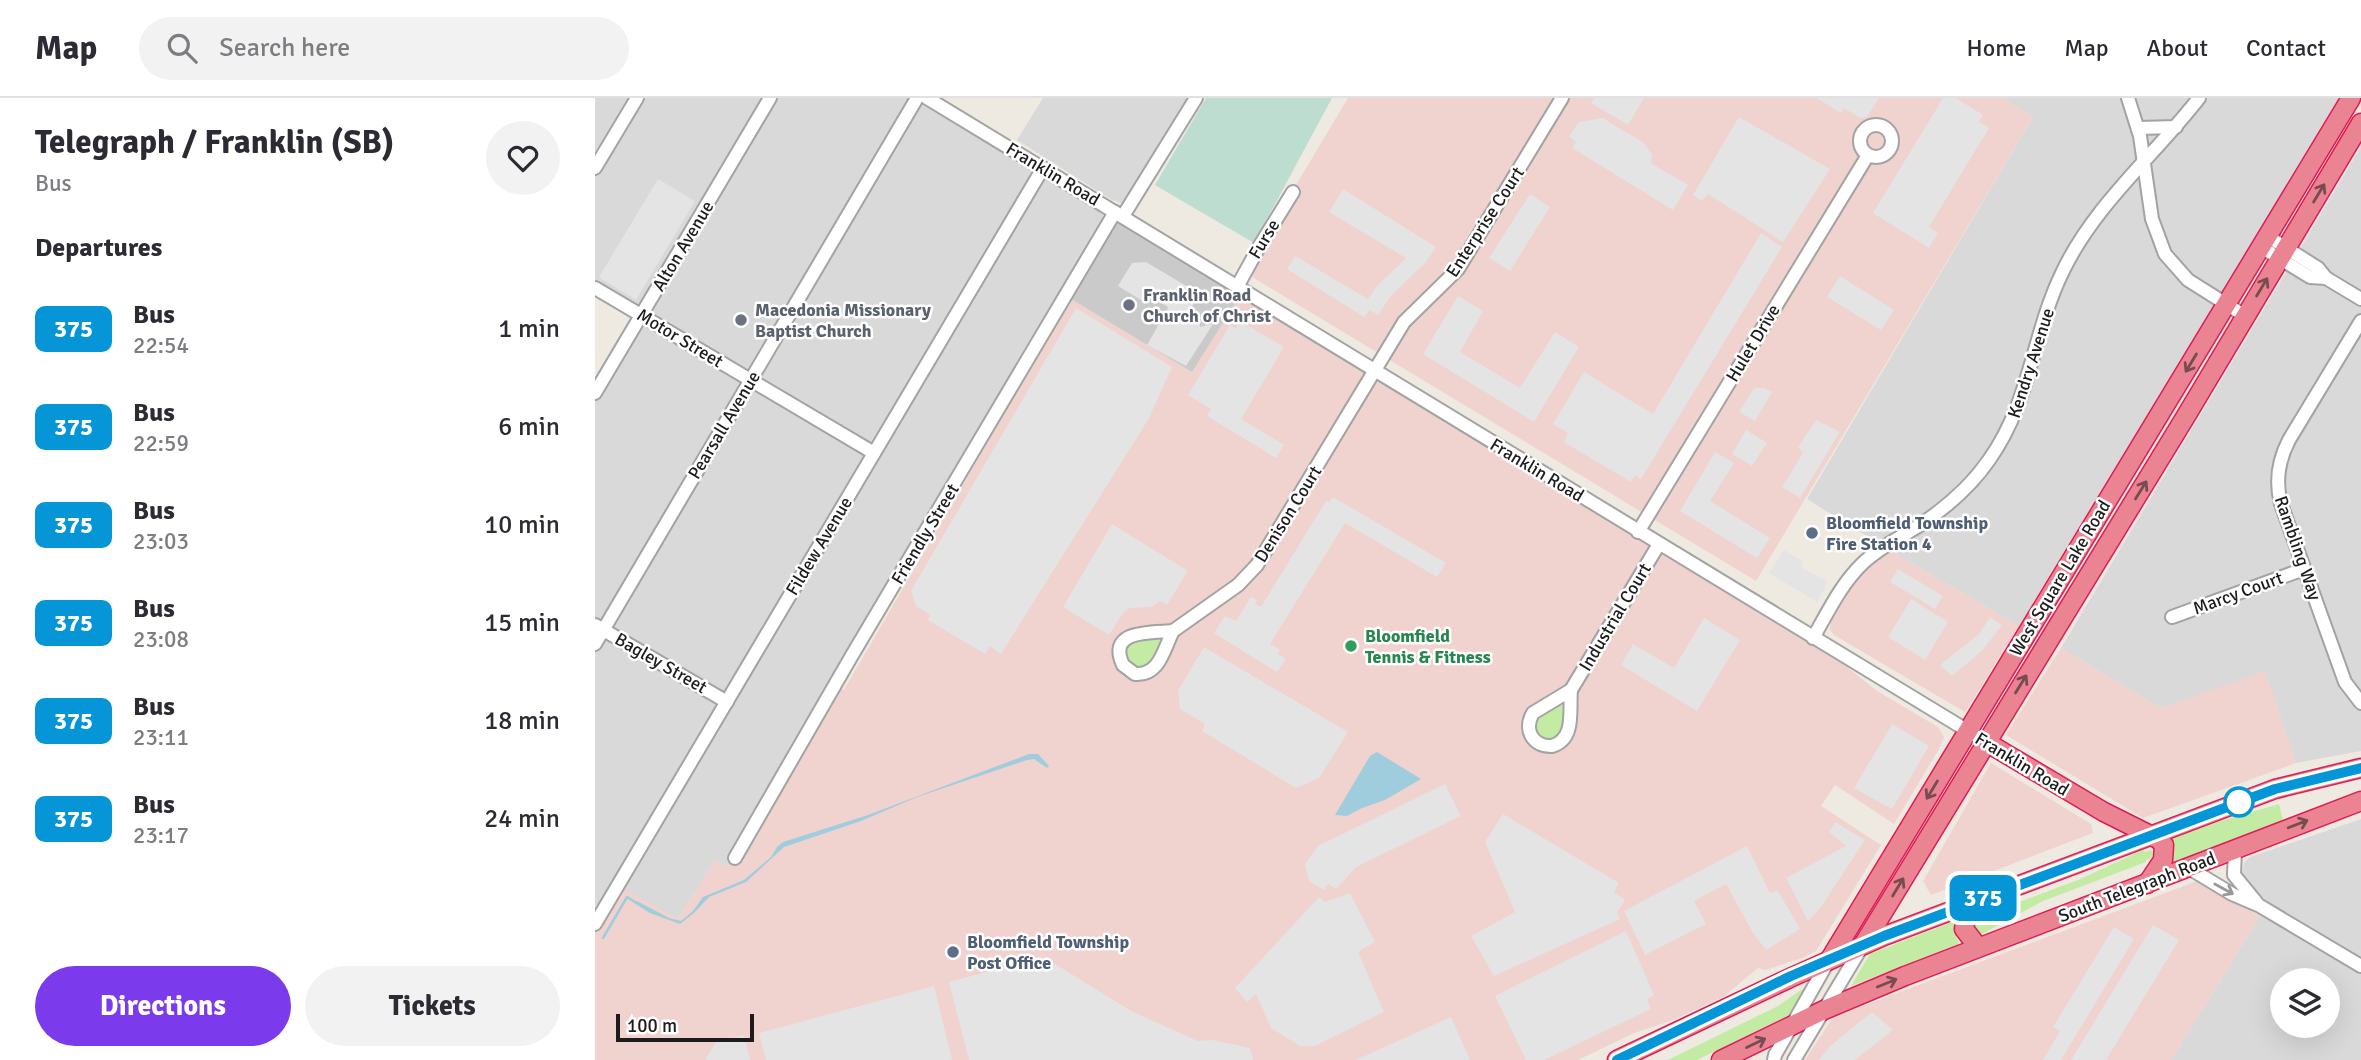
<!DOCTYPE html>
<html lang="en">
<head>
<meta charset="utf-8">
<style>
  :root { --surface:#fff; --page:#f2f2f3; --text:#2b2b33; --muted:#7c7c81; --line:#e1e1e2; --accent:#7c3aed }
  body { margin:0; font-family:Signika,sans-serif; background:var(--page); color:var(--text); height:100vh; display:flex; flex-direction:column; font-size:26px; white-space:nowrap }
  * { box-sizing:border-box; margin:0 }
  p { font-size:23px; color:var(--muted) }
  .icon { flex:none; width:38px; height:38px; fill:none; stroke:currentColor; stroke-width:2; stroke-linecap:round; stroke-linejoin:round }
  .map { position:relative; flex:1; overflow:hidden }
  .side { display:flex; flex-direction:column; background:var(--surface); width:595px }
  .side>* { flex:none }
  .badge { padding:0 14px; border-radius:10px; font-size:24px; line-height:46px }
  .fabs { position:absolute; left:1675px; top:870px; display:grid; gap:14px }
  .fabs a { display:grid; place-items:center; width:70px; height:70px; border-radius:50%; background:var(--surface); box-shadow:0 7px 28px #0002; font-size:35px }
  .scale { position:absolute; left:21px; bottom:18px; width:138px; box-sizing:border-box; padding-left:7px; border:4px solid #1c1c1c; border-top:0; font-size:19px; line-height:24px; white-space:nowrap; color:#1c1c1c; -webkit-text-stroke:5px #fff; paint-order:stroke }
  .map>.badge { position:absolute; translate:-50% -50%; box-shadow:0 0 0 4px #fff }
  h2 { padding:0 35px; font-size:26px; line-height:63px }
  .round { display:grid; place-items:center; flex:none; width:74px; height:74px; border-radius:37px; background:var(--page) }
  .headline { display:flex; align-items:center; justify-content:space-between; height:119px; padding:0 35px }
  h1 { font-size:33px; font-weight:700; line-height:52px }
  .cta { display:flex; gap:14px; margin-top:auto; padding:14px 35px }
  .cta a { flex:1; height:80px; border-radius:42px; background:var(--accent); color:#fff; font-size:28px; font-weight:700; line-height:80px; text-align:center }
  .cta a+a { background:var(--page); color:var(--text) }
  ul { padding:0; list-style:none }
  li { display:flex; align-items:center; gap:21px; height:98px; padding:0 35px }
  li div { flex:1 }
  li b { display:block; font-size:26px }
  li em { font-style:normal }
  li .badge { min-width:77px; font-weight:700; text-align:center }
  header { display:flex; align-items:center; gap:42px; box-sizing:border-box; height:98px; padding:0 35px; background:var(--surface); border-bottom:2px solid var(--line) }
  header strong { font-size:33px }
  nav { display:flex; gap:38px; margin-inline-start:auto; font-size:24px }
  .search { width:490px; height:63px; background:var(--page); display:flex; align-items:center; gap:18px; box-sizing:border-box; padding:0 24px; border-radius:38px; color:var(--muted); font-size:26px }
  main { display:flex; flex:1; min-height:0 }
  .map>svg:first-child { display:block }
  .residential { fill:#dad9d9; fill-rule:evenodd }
  .commercial { fill:#f0d2cf }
  .religious { fill:#cacaca }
  .grass { fill:#c3eba4 }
  .wetland { fill:#bdddd0 }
  .parking { fill:#e4e4e4 }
  .water { fill:#9fcdde }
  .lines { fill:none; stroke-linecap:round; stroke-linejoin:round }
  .stream { stroke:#9fcdde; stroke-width:2.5 }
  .minor-casing { stroke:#a3a3a3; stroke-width:16 }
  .highway-casing { stroke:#de1c55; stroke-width:21 }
  .minor { stroke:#fff; stroke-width:12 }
  .highway { stroke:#ea8492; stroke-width:18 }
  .oneway { stroke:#794b51 }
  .oneway2 { stroke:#999 }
  .line-casing { stroke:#fff; stroke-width:16 }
  .line { stroke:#0696d7; stroke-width:10 }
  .worship-dot { fill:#6b7280; stroke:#fff; stroke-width:2.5 }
  .service-dot { fill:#5c6f8a; stroke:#fff; stroke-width:2.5 }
  .leisure-dot { fill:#2e9e5b; stroke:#fff; stroke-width:2.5 }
  .stop-dot { fill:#fff; stroke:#0696d7; stroke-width:3.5 }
  .labels { text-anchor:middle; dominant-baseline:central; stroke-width:5; stroke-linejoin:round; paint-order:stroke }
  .street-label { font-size:18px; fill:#1c1c1c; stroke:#fff }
  .worship-label { font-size:18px; font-weight:bold; fill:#5b616d; stroke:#fff; text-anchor:start }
  .service-label { font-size:18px; font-weight:bold; fill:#4e5e75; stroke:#fff; text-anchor:start }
  .leisure-label { font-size:18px; font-weight:bold; fill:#27864d; stroke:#fff; text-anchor:start }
</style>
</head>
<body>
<header>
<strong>Map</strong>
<div class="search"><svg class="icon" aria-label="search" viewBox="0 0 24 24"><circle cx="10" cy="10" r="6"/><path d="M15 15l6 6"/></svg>Search here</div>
<nav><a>Home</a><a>Map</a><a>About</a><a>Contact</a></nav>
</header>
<main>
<section class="side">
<div class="headline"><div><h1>Telegraph / Franklin (SB)</h1><p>Bus</p></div><a class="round"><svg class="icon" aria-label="heart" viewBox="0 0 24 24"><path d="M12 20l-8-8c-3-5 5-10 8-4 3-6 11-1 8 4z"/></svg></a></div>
<h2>Departures</h2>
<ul>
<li><span class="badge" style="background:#0696d7;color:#fff">375</span><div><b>Bus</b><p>22:54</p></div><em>1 min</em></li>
<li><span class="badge" style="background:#0696d7;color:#fff">375</span><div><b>Bus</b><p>22:59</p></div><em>6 min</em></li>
<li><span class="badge" style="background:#0696d7;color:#fff">375</span><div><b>Bus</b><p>23:03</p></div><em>10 min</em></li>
<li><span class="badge" style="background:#0696d7;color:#fff">375</span><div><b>Bus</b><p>23:08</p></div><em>15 min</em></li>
<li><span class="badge" style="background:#0696d7;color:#fff">375</span><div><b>Bus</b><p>23:11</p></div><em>18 min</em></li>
<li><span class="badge" style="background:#0696d7;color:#fff">375</span><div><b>Bus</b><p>23:17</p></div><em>24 min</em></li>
</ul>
<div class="cta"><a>Directions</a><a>Tickets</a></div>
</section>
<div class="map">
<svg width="1766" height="962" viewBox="0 0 1766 962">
  <rect width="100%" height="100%" fill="#eeeae1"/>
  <g class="residential">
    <polygon points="0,0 322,0 506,112 508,118 503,130 423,269 260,540 158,722 130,769 120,762 83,821 0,814 0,284 38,220 0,197"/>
    <polygon points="448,0 596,0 529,106 517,102 422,42"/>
    <polygon points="1409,0 1745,0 1424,528 1294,452 1212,401 1438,19"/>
    <polygon points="1766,49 1766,653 1701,665 1670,574 1565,610 1466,550"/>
    <polygon points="1766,721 1766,861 1682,810 1655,790 1647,778 1649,765 1655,759"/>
    <path d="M1665,818L1734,853L1766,873V962H1576ZM1687,882H1732V928H1687Z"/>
  </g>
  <g class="commercial">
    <polygon points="753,0 1409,0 1438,19 1161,483 649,174"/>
    <polygon points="647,195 1256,564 1253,570 1282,593 1343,629 1349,639 1344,651 1299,726 1240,687 1226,708 1286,747 1221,853 1207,860 1170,872 1163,870 1128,899 1078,922 1039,935 983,962 0,962 0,814 18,784 83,821 120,762 130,768 236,583 249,592 476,201 597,274"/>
    <polygon points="1294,452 1424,528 1370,614 1239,537 1235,532 1236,520 1250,494 1275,465"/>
    <polygon points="1466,550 1565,610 1670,573 1701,665 1548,720 1411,637"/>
    <polygon points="1396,665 1496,726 1498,735 1336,797 1328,783"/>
    <polygon points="1605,782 1665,818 1576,962 1210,962 1238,919"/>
  </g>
  <polygon class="religious" points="524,121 647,195 597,274 476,201"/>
  <g class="grass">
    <polygon points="564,540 566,544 560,562 550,571 537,569 530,559 533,546 540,541"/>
    <polygon points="963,606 969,610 969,632 958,643 946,642 938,632 943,617"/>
    <polygon points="1684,706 1688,722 1577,765 1578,752 1574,741 1626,723"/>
    <polygon points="1548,752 1550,754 1556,752 1558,754 1557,759 1551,762 1551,764 1448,803 1387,836 1382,835 1378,828 1385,819 1483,782"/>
    <polygon points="1360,823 1360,835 1364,846 1256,888 1275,856"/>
    <polygon points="1209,890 1211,892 1194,917 1102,962 1073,962 1183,908"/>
  </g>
  <polygon class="wetland" points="611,0 737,0 659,145 560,87"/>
  <g class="parking">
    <polygon points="999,0 1049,0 1033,27 996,5"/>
    <polygon points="1221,0 1284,0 1272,19 1265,20 1249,10 1246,15"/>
    <polygon points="1348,0 1361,0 1388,17 1384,24 1394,30 1334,129 1343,135 1334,150 1278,115"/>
    <polygon points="1144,19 1235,71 1188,144 1113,96 1107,103 1098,97"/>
    <polygon points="1008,20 1049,45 1057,57 1056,65 1093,87 1078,112 977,50 981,44 974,39 984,24"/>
    <polygon points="63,81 100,103 41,202 4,179"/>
    <polygon points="748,91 841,149 831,164 796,198 783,217 775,212 769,219 692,171 700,158 773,201 781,189 811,160 734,114"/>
    <polygon points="935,96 955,109 915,173 894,160"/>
    <polygon points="1166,135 1187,149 1046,381 1040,377 1036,384 969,344 973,335 958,326 989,274 1058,316"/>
    <polygon points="551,164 605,196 596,210 604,219 605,229 618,226 591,268 552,247 568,219 575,223 579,216 572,212 573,209 555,198 551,205 523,188 537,165"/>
    <polygon points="1245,178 1299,212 1286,232 1232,199"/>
    <polygon points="863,198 888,213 865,254 925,290 960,234 984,249 939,324 828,256"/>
    <polygon points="481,210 577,269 553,322 406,556 395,548 390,556 333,522 335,517 321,508 316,493"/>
    <polygon points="645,223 689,249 646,321 689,347 681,360 612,318 616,311 593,297 635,227 641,230"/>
    <polygon points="1159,290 1169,290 1177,294 1160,323 1144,314"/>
    <polygon points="1221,322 1245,334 1205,400 1187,389 1208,355 1203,349"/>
    <polygon points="1151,332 1172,345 1157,368 1137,356"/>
    <polygon points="1120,354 1139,365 1115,403 1175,440 1162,460 1085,413"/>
    <polygon points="738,399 851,465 842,479 750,425 675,546 685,552 683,556 691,561 682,574 619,535 630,518 641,523 656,499 662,502 660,506 666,509 731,403 734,404"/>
    <polygon points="517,426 593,473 572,507 565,503 556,509 534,510 528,515 514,537 468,509"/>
    <polygon points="1189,452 1208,463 1206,469 1233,484 1222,504 1174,475"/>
    <polygon points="1303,471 1348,498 1340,511 1295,484"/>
    <polygon points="1316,501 1353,524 1330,562 1293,539"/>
    <polygon points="1395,519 1407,527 1387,553 1357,578 1345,567 1384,536"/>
    <polygon points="1109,520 1145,542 1102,613 1026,567 1038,546 1079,570"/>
    <polygon points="609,549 753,634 724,680 701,690 607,633 610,626 585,611 583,593"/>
    <polygon points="1297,626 1334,648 1297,711 1259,690"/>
    <polygon points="850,686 866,718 761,769 741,791 733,786 729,792 714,783 710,766 723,748"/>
    <polygon points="908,716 1024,785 1019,794 1030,802 1022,814 1025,821 899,878 876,838 920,814 890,744"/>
    <polygon points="1240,724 1270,742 1226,809 1213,823 1191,780 1251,748 1234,734"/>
    <polygon points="1152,748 1175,795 1183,793 1205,831 1171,852 1158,835 1131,786 1099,803 1111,826 1050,857 1029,813"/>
    <polygon points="755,795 780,844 763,854 789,914 720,948 705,948 676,930 661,896 652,904 640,890 724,799 730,804"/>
    <polygon points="1558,827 1584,842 1511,962 1476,962"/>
    <polygon points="1519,829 1539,841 1466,962 1448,962 1465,933 1458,929"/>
    <polygon points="1031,833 1059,897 1052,901 1056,911 949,962 931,962 900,898"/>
    <polygon points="436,862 460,866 538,914 603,943 618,942 655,950 658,962 374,962 354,884"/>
    <polygon points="339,888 357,962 171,962 164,935"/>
    <polygon points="1277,914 1298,932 1260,962 1224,962 1235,948"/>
    <polygon points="856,919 875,962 762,962 763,961"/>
    <polygon points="149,937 155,962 110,962 121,944"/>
  </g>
  <g class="water">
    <polygon points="782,654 826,681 790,702 767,710 752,718 740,717 775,658"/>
    <polygon points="434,656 443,656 454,668 452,670 439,661 432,662 322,699 266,723 189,749 151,784 114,799 99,815 85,826 55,815 39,805 42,803 74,820 86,823 98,813 108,799 149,782 176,759 182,749 188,744 273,717"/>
  </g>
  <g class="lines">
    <polyline class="stream" points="8,840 32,799 40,804"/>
    <g class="minor-casing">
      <g id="minor">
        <polyline points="332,0 1391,644"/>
        <polyline points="1533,0 1545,38 1557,121 1570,156 1593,182 1650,218"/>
        <circle cx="1281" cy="43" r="16"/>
        <polyline points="1543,30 1581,29"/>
        <polyline points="0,70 42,0"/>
        <polyline points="528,118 601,0"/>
        <polyline points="1672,138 1723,170 1731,180 1766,201"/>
        <polyline points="1666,149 1715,179 1731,180"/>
        <polyline points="642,189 664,149 698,94"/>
        <polyline points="0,190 279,355"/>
        <path d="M1766,223L1694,342C1683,363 1680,383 1686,406L1750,584L1766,605"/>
        <polyline points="0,295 175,0"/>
        <polyline points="1043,434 1273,57"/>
        <polyline points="1577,519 1709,471"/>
        <polyline points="0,527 132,604"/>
        <polyline points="578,533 643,487 662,467 809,224 863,171 967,0"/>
        <path d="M578,533C569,550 565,578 540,576L528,567C511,531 557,535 578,533Z"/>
        <path d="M1218,540C1233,514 1246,486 1268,465C1285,449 1306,439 1325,427C1352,409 1376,388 1394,362C1436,303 1437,237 1467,175C1499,107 1559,58 1604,0"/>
        <polyline points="0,546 322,0"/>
        <polyline points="976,592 1064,446"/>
        <path d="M976,592C974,612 981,641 957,648C938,649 928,632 938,615Z"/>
        <polyline points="1640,751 1639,777 1662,805"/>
        <polyline points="140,760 256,559 520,114"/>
        <polyline points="1594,770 1637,796 1665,808 1766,868"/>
        <polyline points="0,826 448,70"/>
        <polyline points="1179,962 1180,957 1234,862"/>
        <polyline points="1199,962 1268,847"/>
      </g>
    </g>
    <g class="highway-casing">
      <g id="highway">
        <polyline points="1391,644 1509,714 1563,741 1569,747 1568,762 1552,786"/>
        <polyline points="1379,803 1372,815 1369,831 1383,849"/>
        <polyline points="1268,847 1591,318 1766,25"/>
        <polyline points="1235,861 1756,0"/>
        <polyline points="1022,962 1197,879 1289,838 1680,691 1766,670"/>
        <polyline points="1126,962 1229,912 1310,878 1766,703"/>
      </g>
    </g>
    <use href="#minor" class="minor"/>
    <use href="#highway" class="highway"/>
  </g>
  <defs><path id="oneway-shaft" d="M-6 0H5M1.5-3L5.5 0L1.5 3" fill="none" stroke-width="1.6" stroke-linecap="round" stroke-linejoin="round" transform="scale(1.75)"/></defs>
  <g class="oneway">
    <use href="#oneway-shaft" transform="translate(1724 95) rotate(-59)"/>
    <use href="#oneway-shaft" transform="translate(1667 189) rotate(-59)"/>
    <use href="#oneway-shaft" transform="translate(1596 265) rotate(121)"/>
    <use href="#oneway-shaft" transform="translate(1546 392) rotate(-58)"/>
    <use href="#oneway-shaft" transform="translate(1426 586) rotate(-58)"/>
    <use href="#oneway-shaft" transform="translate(1337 692) rotate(121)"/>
    <use href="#oneway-shaft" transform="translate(1703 726) rotate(-21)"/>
    <use href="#oneway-shaft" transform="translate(1303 789) rotate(-59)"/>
    <use href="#oneway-shaft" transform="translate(1292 885) rotate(-22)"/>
    <use href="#oneway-shaft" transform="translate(1161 945) rotate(-26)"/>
  </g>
  <use class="oneway2" href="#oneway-shaft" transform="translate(1629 791) rotate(29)"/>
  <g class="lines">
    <g class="line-casing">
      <polyline id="line" points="1022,962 1196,878 1289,838 1680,691 1766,670"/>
    </g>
    <use href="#line" class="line"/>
  </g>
  <g class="worship-dot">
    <circle cx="534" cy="207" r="7"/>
    <circle cx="146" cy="222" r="7"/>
  </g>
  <g class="service-dot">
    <circle cx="1217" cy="435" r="7"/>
    <circle cx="358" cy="854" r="7"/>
  </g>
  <circle class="leisure-dot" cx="756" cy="548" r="7"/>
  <circle class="stop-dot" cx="1644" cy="704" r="14"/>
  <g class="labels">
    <g class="street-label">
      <text transform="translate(458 76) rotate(31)">Franklin Road</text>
      <text transform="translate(890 124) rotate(-57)">Enterprise Court</text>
      <text transform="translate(669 141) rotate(-59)">Furse</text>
      <text transform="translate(88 148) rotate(-59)">Alton Avenue</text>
      <text transform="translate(85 240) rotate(31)">Motor Street</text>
      <text transform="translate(1158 245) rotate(-59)">Hulet Drive</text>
      <text transform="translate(1436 265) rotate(-72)">Kendry Avenue</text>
      <text transform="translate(129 327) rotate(-59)">Pearsall Avenue</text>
      <text transform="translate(942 372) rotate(31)">Franklin Road</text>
      <text transform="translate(693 416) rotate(-58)">Denison Court</text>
      <text transform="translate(330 436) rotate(-59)">Friendly Street</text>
      <text transform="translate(224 448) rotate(-59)">Fildew Avenue</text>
      <text transform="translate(1703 450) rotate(71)">Rambling Way</text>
      <text transform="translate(1465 480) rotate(-59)">West Square Lake Road</text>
      <text transform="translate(1643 495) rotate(-20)">Marcy Court</text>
      <text transform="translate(1020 519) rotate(-59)">Industrial Court</text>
      <text transform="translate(66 565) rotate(30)">Bagley Street</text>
      <text transform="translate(1427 666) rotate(31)">Franklin Road</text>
      <text transform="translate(1542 789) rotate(-21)">South Telegraph Road</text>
    </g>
    <g class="worship-label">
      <text x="548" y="197">Franklin Road<tspan x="548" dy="21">Church of Christ</tspan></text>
      <text x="160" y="212">Macedonia Missionary<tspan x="160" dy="21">Baptist Church</tspan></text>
    </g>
    <g class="service-label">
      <text x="1231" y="425">Bloomfield Township<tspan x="1231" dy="21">Fire Station 4</tspan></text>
      <text x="372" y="844">Bloomfield Township<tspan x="372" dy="21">Post Office</tspan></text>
    </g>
    <g class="leisure-label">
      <text x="770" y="538">Bloomfield<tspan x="770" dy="21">Tennis &amp; Fitness</tspan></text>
    </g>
  </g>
</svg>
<div class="fabs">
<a><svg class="icon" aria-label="layers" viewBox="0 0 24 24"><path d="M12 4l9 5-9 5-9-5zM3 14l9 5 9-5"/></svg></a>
</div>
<div class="scale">100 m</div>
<b class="badge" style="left:1388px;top:800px;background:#0696d7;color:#fff">375</b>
</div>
</main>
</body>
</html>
